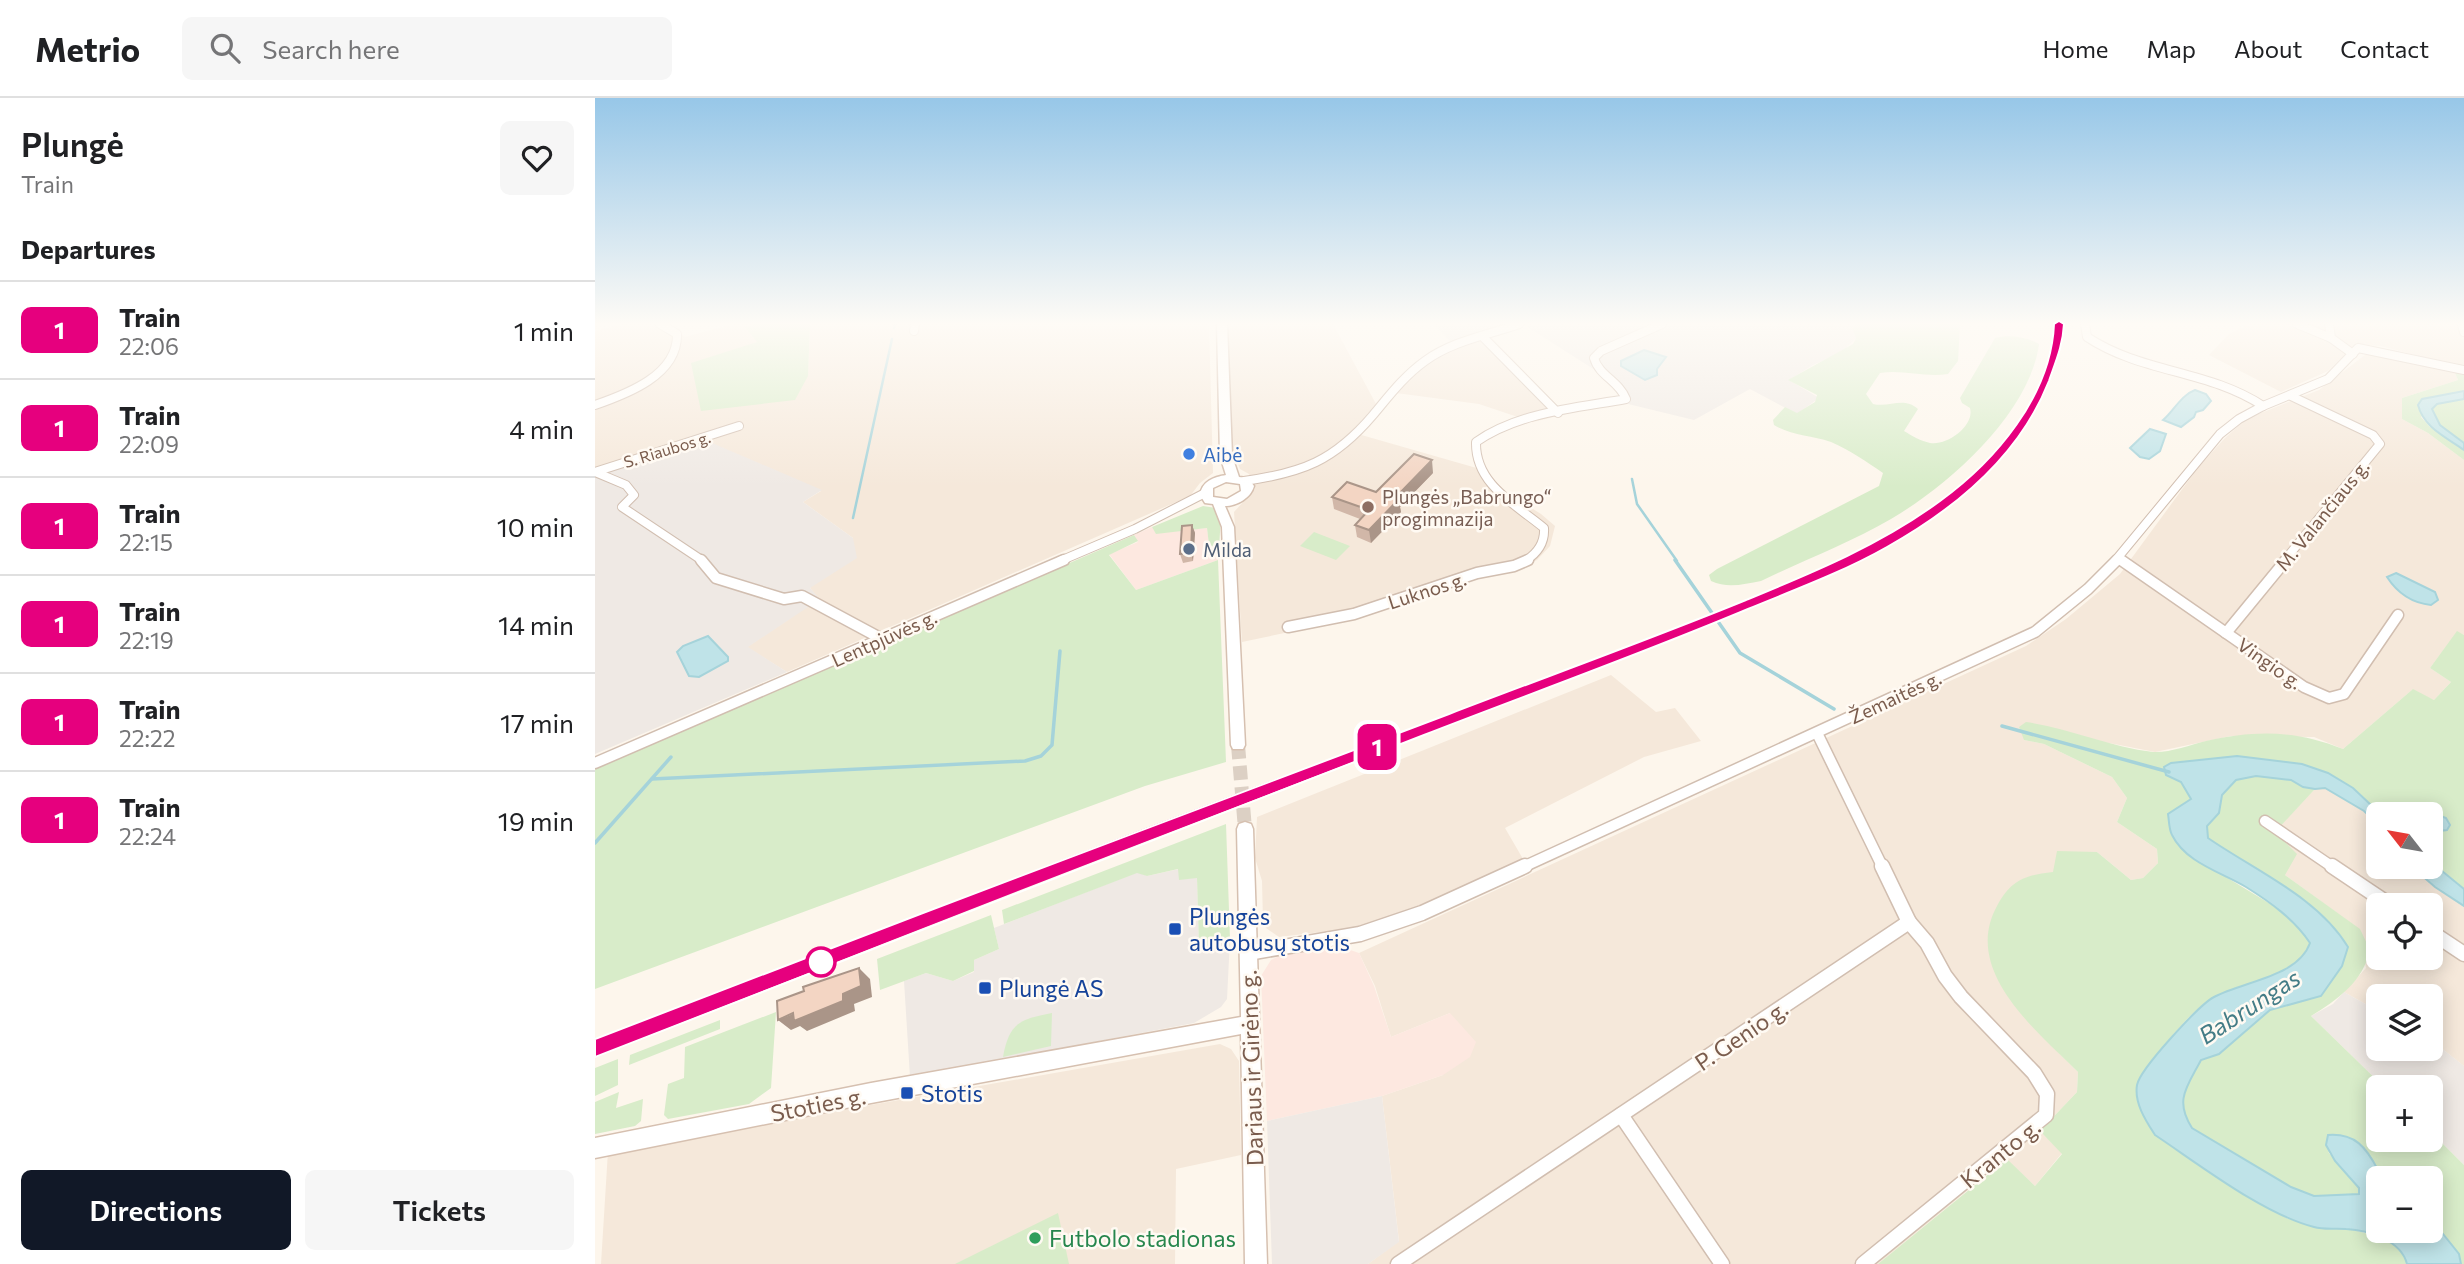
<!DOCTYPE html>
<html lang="en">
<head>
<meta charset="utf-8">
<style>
  :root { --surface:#fff; --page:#f6f6f6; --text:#202124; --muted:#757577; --line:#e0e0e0; --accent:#111827 }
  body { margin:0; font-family:Commissioner,sans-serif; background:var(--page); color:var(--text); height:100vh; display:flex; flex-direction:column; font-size:26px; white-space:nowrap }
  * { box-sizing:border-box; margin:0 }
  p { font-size:23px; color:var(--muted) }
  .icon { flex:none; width:38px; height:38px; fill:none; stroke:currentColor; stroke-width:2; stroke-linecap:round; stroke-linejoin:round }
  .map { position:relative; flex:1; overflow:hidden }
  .details { display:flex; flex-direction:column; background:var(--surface); width:595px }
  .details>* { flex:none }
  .badge { padding:0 14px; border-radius:10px; font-size:24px; line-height:46px }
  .needle { width:46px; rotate:301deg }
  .tools { position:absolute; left:1771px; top:704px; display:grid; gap:14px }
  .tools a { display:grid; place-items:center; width:77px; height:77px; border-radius:10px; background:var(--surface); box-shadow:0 4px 18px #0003; font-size:35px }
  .map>.badge { position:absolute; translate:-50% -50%; box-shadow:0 0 0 4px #fff }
  h2 { padding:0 21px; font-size:26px; line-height:63px }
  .round { display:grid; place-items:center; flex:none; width:74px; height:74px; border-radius:10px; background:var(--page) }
  .overview { display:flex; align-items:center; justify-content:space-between; height:119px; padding:0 21px }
  h1 { font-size:33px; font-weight:600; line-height:52px }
  .button { display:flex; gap:14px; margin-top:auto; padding:14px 21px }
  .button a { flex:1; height:80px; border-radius:10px; background:var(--accent); color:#fff; font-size:28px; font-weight:600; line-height:80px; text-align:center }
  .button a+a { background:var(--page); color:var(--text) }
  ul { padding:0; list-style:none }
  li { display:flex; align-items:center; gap:21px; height:98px; padding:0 21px; border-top:2px solid var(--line) }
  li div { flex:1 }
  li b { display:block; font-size:26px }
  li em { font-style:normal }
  li .badge { min-width:77px; font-weight:700; text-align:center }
  header { display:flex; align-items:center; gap:42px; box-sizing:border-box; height:98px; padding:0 35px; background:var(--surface); border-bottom:2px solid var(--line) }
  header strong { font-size:33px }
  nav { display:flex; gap:38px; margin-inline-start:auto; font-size:24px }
  .search { width:490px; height:63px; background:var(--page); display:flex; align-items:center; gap:18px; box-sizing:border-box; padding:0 24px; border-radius:10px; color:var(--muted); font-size:26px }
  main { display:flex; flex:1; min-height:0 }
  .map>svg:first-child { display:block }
  .residential { fill:#f5e8da; fill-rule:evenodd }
  .commercial { fill:#fde8e0 }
  .industrial { fill:#efe9e4 }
  .green { fill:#d8ecc9 }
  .water { fill:#bfe3e8; stroke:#a5d3da; stroke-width:2 }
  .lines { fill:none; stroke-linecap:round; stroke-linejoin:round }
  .stream-far1 { stroke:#a5d3da; stroke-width:2.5 }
  .stream { stroke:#a5d3da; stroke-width:3.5 }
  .secondary-tunnel { stroke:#dcd0c4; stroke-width:14; stroke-dasharray:14 7; stroke-linecap:butt }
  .minor-far2-casing { stroke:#d1beb0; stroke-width:10 }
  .minor-far1-casing { stroke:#d1beb0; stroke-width:13 }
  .minor-casing { stroke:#d1beb0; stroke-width:17 }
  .secondary-casing { stroke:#d6c0b0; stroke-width:3 }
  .minor-far2 { stroke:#fff; stroke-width:8 }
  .minor-far1 { stroke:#fff; stroke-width:10 }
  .minor { stroke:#fff; stroke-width:14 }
  .secondary { fill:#fff; fill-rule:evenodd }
  .rail-far2 { stroke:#b9a8c9; stroke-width:2.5; stroke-dasharray:8 5; stroke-linecap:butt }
  .rail-far1 { stroke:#b9a8c9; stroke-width:3.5; stroke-dasharray:10 7; stroke-linecap:butt }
  .rail { stroke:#b9a8c9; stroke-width:4.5; stroke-dasharray:14 10; stroke-linecap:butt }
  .wall { fill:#d1b7a8 }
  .shaded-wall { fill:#aa9588 }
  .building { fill:#f3d5c3; stroke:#aa9588; stroke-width:2 }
  .line { fill:#e6007e; stroke:#fff; stroke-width:2 }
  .shop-dot { fill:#3f7fe0; stroke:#fffaf3; stroke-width:2.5 }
  .education-dot { fill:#8d6e63; stroke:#fffaf3; stroke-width:2.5 }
  .service-dot { fill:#5c6f8a; stroke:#fffaf3; stroke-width:2.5 }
  .transit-dot { fill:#1a4fb4; stroke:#fffaf3; stroke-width:2.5 }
  .stop-dot { fill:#fff; stroke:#e6007e; stroke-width:3.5 }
  .leisure-dot { fill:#2e9e5b; stroke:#fffaf3; stroke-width:2.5 }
  .labels { text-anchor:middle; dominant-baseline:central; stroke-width:5; stroke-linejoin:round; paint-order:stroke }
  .far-street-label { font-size:16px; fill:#7a5c4d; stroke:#fffaf3 }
  .shop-label { font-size:19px; fill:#366cbe; stroke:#fffaf3; text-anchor:start }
  .education-label { font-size:19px; fill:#785e54; stroke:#fffaf3; text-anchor:start }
  .street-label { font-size:19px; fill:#7a5c4d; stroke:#fffaf3 }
  .service-label { font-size:19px; fill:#4e5e75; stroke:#fffaf3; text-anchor:start }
  .near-transit-label { font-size:23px; fill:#164399; stroke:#fffaf3; text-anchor:start }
  .near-street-label { font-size:23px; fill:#7a5c4d; stroke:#fffaf3 }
  .near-leisure-label { font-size:23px; fill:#27864d; stroke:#fffaf3; text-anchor:start }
  .near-water-label { font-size:24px; font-style:italic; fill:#437c86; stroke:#fffaf3 }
</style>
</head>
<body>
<header>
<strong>Metrio</strong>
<div class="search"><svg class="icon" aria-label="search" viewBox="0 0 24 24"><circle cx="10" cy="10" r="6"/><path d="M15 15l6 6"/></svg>Search here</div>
<nav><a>Home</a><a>Map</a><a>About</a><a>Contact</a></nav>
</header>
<main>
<section class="details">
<div class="overview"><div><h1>Plungė</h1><p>Train</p></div><a class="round"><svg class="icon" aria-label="heart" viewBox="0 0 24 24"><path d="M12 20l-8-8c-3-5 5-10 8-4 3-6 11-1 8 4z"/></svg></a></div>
<h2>Departures</h2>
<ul>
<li><span class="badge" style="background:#e6007e;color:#fff">1</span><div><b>Train</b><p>22:06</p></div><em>1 min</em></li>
<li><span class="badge" style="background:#e6007e;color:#fff">1</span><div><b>Train</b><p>22:09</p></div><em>4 min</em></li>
<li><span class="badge" style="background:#e6007e;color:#fff">1</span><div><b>Train</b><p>22:15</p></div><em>10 min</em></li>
<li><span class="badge" style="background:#e6007e;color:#fff">1</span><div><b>Train</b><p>22:19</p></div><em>14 min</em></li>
<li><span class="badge" style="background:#e6007e;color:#fff">1</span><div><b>Train</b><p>22:22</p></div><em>17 min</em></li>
<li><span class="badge" style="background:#e6007e;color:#fff">1</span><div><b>Train</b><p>22:24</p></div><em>19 min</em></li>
</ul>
<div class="button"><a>Directions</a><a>Tickets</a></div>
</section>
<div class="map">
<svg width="1869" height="1166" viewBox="0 0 1869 1166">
  <rect width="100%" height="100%" fill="#fdf6ec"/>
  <g class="residential">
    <polygon points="27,226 74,226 90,239 138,226 161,226 150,229 213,278 215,226 614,226 618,375 605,385 595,398 192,574 152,549 224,501 215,490 258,440 208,404 226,393 0,376 0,233"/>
    <polygon points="631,226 738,226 781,306 756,334 892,373 909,393 946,416 960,428 955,448 942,462 918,474 877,481 775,517 647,544 639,414 660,391 654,376 645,371 637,351"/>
    <polygon points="1655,226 1869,226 1869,270 1786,248 1761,246 1733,273 1686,294 1614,257 1634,236"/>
    <polygon points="893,236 971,316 938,324 884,306 801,295 818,268"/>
    <polygon points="1770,257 1783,257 1860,275 1863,282 1807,300 1807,321 1833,335 1869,362 1869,537 1862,534 1835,570 1856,584 1839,602 1817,592 1748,651 1719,639 1636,638 1560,654 1514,645 1429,642 1449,646 1517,679 1532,700 1522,724 1562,751 1563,765 1548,780 1536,782 1502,754 1444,935 1483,974 1482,994 1445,1033 1467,1055 1440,1088 1411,1061 1283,1166 773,1166 804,1143 787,998 848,977 855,915 796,939 780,888 764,855 1431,548 1471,521 1525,476 1602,371 1629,341 1651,321 1724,292"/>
    <polygon points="1016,577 1061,614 1080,610 1106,643 1049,659 910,730 928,761 799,819 775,828 684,839 671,830 668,824 667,783 660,760 662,719"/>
    <path d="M1730,690L1769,713L1783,726V768H1816L1840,789L1869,808V968L1836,942V898H1783V913L1749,894L1771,870L1764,831L1690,777L1679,734L1720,691ZM1783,807H1836V859H1783Z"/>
    <polygon points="625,946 636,951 644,963 646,1057 581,1071 580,1166 6,1166 13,1053"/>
  </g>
  <g class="commercial">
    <polygon points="557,429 561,435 612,430 614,447 624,451 623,462 541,492 514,456 543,444 539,437"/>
    <polygon points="744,848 764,855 779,888 796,939 855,915 881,944 875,959 848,977 787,998 672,1023 666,878 676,862 692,854"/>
  </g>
  <g class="industrial">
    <polygon points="838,226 916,226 858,246"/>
    <polygon points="928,226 1261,226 1257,230 1261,240 1246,255 1218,267 1194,282 1224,300 1202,316 1155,291 1099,322 1029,305 1022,288 1014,281"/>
    <polygon points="110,342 227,392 208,404 258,440 262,460 215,490 225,501 153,549 192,574 0,656 0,376"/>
    <polygon points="584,771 602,780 604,849 635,841 632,901 626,909 599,925 315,979 309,883 331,875 358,883 379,874 379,862 404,851 399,830 543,774 552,778"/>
    <polygon points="1749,894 1783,913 1783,950 1836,950 1836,942 1869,968 1869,1067 1836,1034 1836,989 1789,989 1716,918 1738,906"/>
    <polygon points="787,998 804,1144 773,1166 677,1166 672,1023"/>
  </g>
  <g class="green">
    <polygon points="161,226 215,226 213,278 200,302 106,313 96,265 162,244 150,229"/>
    <path d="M1261,226H1365L1363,263L1353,276C1330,280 1308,271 1285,275L1271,296L1278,306C1295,310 1308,298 1323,311L1309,333C1317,338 1326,343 1335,345C1352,348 1380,328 1375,310L1367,305L1365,300L1400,240C1414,236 1432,239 1444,246C1435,315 1354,387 1296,421C1255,445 1209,462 1166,483C1149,486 1133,491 1116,483L1114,477L1122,471L1284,388L1288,375C1272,364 1255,352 1236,344C1216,337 1197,338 1179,327L1178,322L1190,309L1202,315L1220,304L1222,297L1193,282L1258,246L1261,240L1257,230Z"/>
    <polygon points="1869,273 1869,293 1846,297 1826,319 1835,329 1869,352 1869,362 1833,335 1807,321 1807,300 1863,282 1860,275"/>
    <polygon points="1869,301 1869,345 1845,327 1837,311 1842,306"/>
    <polygon points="608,408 621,410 626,417 624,451 614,447 612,430 561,436 557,429"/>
    <polygon points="719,434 755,448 741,462 705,448"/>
    <polygon points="539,437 543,443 514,457 541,492 623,462 631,664 550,688 0,891 0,671"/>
    <path d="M1862,533L1869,537V791L1836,764V734L1842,735L1855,727L1828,711H1800L1776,707L1758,690L1733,675L1707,666L1642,658L1576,665L1597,701L1573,716L1576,737L1593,756L1677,807L1703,828L1715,845C1703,880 1649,882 1619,899C1596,911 1553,964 1542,988L1597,1062L1691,1120L1721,1130L1755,1131L1792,1141L1809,1155L1812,1166H1283L1412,1061L1440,1088L1467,1056L1445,1033L1482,994L1483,974C1443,934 1366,873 1402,808C1416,782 1430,777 1458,774L1462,753L1502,754L1536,782L1548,780L1563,765L1562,751L1522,724L1532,700L1517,679L1449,646L1429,642L1424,629L1431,624C1474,630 1515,649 1558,654C1574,655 1595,647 1611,643C1661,632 1700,632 1748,651L1818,591L1839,602L1856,584L1835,570Z"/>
    <path d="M1661,678L1697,682L1708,689L1720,691L1680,734L1702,756L1690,777L1765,831L1775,852C1768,884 1742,902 1716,918L1789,989H1783V1041H1836V1034L1869,1067V1166H1866L1864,1156L1836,1121V1080H1783V1100L1780,1099L1774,1092L1780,1085L1733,1054L1765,1090L1764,1096L1719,1098L1696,1089L1597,1030C1579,1002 1592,989 1606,962L1624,956L1675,912L1725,898L1747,868L1753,849C1723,799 1659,771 1612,740V728L1624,715L1627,697L1641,682Z"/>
    <polygon points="631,726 635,841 604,850 602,780 584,782 583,771 552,778 542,775 409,826 407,812"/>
    <polygon points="396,817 404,851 379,862 379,873 358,883 331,875 285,892 282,861"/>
    <polygon points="181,914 176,990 154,1006 73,1021 69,1017 73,986 89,980 90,949"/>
    <path d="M457,915L456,948L408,959C414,925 425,921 457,915Z"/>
    <polygon points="125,922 125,931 34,967 35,957"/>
    <polygon points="23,961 23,987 0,998 0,970"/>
    <polygon points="24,994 21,1010 48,1001 46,1023 40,1028 0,1036 0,1004"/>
    <polygon points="463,1115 474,1166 360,1166"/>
  </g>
  <g class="water">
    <polygon points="1049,252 1071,259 1062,271 1062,277 1050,282 1026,268 1026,263"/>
    <path d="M1600,292L1611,296L1616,303L1608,312L1601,314L1599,319L1586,329L1568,322C1578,314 1586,297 1600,292Z"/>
    <path d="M1869,293V301L1842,306L1837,311L1845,327L1869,345V352C1851,339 1829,330 1823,307L1827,301Z"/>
    <polygon points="1555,331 1571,336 1565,353 1554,361 1545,359 1535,350"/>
    <path d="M1801,475L1840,494L1843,502L1836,507C1817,505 1803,496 1792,479Z"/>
    <polygon points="113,538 133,559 133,563 104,579 94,578 82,554 88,548"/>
    <path d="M1642,658L1707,666L1733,675L1758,690L1776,707L1800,711H1828L1851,720L1855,727L1852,732L1836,734V716H1794L1780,710L1783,726L1769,713L1730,690L1720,691L1708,689L1696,682L1661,678L1641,682L1627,697L1624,715L1612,728L1613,740C1659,772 1723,799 1753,849L1747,868L1726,898L1675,912L1624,956L1606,962C1592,989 1579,1002 1597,1030L1696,1089L1719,1098L1764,1096V1090L1740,1063L1731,1047L1733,1037C1760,1035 1771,1049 1783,1072L1775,1092L1783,1100V1132H1836V1121L1864,1156L1866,1166H1812C1806,1142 1773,1132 1751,1131C1740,1130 1729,1132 1719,1129C1668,1116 1605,1067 1560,1037C1551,1023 1539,1005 1542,987C1545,971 1604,907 1619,899C1649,883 1703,879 1715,845C1699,821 1675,804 1651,789C1626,774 1591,765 1577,737C1574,732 1574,722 1573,716L1596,701L1586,684L1571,677L1569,669L1576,665Z"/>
    <polygon points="1836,764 1869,791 1869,808 1840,789 1816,768 1836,768"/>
  </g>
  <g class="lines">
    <g class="stream-far1">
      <polyline points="299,230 300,226"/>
      <polyline points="1037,381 1042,406 1082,463"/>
      <polyline points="258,420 297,241"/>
    </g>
    <g class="stream">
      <polyline points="1080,462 1145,555 1239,611"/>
      <polyline points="1407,628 1574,674"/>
      <polyline points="57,681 430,663 446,658 457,647 465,553"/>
      <polyline points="0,745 76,659"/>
    </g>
    <polyline class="secondary-tunnel" points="643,647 650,731"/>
    <g class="minor-far2-casing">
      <g id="minor-far2">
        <path d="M1490,226L1492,239C1546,275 1614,272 1668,308"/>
        <polyline points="1702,226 1736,240"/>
        <polyline points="1734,226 1736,240 1758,256"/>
        <polyline points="1867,226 1869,234"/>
        <polyline points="319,233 320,226"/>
        <polyline points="889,240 963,315"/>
        <path d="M0,307C32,296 83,277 82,236L65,226"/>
        <polyline points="0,374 31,387 39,397 27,409 108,463"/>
        <polyline points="0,374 144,328"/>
        <path d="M649,383C707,375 739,363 778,317C794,298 809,278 830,263C857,243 893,237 924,226"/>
        <polyline points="1525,461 1528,463"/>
        <polyline points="465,463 540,431 610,395"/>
        <path d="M930,463C943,455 950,445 949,430C920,406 880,386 881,344C924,314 981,310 1031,301C1024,283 1004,278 999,260L1006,253L1067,226"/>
        <polyline points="1520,463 1625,336 1644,321 1668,308 1733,281 1763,250 1869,272"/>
        <polyline points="1689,463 1785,346 1778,337 1696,298"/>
      </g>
    </g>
    <g class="minor-far1-casing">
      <g id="minor-far1">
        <polyline points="106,462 121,480 189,501 207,498 287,541"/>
        <polyline points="1526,462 1709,589 1734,600 1749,596 1803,517"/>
        <polyline points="693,529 759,516 882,475 919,468 933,462"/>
        <polyline points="1631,535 1691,462"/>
        <polyline points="1222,635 1288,770"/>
        <polyline points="0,665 469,462"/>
        <polyline points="1670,723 1739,770"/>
        <polyline points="926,770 1440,534 1493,491 1522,462"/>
      </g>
    </g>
    <g class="minor-casing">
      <g id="minor">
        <polyline points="1737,768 1795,807"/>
        <polyline points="1836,834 1869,856"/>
        <polyline points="653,855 765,836 827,815 930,768"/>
        <polyline points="1026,1017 1127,1166"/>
        <polyline points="803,1166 1314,824 1287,768"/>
        <polyline points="1268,1166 1451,1017 1452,996 1439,975 1366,899 1350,878 1332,845 1314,824"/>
      </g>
    </g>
    <g class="secondary-casing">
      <g id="secondary">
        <path d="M622,226H632L637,358L644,379L653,380L659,388C656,400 642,408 630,408L639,429L650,647L648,651H638L636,647L627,429L618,406L610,405L605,397C607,383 619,379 631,377L625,358ZM631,384L645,386L646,393L632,401L618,399V390Z"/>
        <polygon points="650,724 656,726 658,731 672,1166 650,1166 646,936 276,1005 0,1060 0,1040 276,985 646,919 642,731 644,726"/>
      </g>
    </g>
    <use href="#minor-far2" class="minor-far2"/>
    <use href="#minor-far1" class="minor-far1"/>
    <use href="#minor" class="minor"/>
    <use href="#secondary" class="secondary"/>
    <path class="rail-far2" d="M1254,463C1354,413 1446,344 1464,226"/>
    <polyline class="rail-far1" points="467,770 1154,506 1257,462"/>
    <polyline class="rail" points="0,950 472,768"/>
  </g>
  <g class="wall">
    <polygon points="838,375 805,409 806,414 776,445 762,439 760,427 765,421 739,411 737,399 781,394"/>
    <polygon points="597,427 600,435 598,463 588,465 585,456"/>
  </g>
  <g class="shaded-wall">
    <polygon points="837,362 838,375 805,409 806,414 776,445 774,432 800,400"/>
    <polygon points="597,427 600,435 598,463 596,455"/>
    <polygon points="264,870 275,881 277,899 259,906 260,913 212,933 205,928 196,932 183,922 248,896"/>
  </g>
  <g class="building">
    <polygon points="819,356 837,362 800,400 804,401 774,432 760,427 774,412 737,399 752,384 781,394"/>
    <polygon points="597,427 596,455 585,456 587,428"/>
    <polygon points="264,870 266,888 248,896 248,903 199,923 198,915 183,922 182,903 209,893 208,889"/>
  </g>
  <linearGradient id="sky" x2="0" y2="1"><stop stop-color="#97c7e8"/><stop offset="0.58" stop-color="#fefbf6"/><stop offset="1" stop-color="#fefbf6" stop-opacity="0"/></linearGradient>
  <rect width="1869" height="389" fill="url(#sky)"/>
  <path class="line" d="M1464,223L1469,226C1468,247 1461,263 1454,283C1425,357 1360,411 1292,449C1248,474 1199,492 1153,511C1046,556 937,595 829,637C552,742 276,850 0,959V941C284,831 569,723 854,616C953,578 1053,542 1151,502C1219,474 1285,447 1345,403C1400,363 1456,298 1459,226Z"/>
  <circle class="shop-dot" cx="594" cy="356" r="7"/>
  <circle class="education-dot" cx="773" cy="409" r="7"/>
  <circle class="service-dot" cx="594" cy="451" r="7"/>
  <g class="transit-dot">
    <rect x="573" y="824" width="14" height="14" rx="3.5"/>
    <rect x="383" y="883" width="14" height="14" rx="3.5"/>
    <rect x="305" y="988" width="14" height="14" rx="3.5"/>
  </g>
  <circle class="stop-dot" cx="226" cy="864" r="14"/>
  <circle class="leisure-dot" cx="440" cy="1140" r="7"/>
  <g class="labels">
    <g class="far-street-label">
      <text transform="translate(72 351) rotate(-17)">S. Riaubos g.</text>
    </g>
    <g class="shop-label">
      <text x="608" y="356">Aibė</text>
    </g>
    <g class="education-label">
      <text x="787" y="398">Plungės „Babrungo“<tspan x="787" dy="22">progimnazija</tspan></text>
    </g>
    <g class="street-label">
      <text transform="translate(1727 417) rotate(-51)">M. Valančiaus g.</text>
      <text transform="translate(832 492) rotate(-18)">Luknos g.</text>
      <text transform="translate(289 540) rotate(-24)">Lentpjūvės g.</text>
      <text transform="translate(1675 565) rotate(35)">Vingio g.</text>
      <text transform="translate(1300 599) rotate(-25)">Žemaitės g.</text>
    </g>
    <g class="service-label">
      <text x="608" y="451">Milda</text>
    </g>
    <g class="near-transit-label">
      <text x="594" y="818">Plungės<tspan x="594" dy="26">autobusų stotis</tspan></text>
      <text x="404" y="890">Plungė AS</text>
      <text x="326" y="995">Stotis</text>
    </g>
    <g class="near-street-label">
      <text transform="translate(1146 937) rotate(-34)">P. Genio g.</text>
      <text transform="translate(656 970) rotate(-92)">Dariaus ir Girėno g.</text>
      <text transform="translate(223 1006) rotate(-11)">Stoties g.</text>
      <text transform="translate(1405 1055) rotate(-39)">Kranto g.</text>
    </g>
    <g class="near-leisure-label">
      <text x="454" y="1140">Futbolo stadionas</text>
    </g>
    <g class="near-water-label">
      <text transform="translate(1654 908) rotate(-33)">Babrungas</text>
    </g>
  </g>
</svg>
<div class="tools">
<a><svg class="needle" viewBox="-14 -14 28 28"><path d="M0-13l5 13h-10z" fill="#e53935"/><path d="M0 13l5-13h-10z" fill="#757577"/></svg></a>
<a><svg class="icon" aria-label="locate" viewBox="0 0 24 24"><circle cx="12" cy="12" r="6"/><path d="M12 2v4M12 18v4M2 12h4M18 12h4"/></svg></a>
<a><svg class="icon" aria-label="layers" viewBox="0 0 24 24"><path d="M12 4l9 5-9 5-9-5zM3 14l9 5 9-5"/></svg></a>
<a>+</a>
<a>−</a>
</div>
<b class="badge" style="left:782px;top:649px;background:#e6007e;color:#fff">1</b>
</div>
</main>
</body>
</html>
